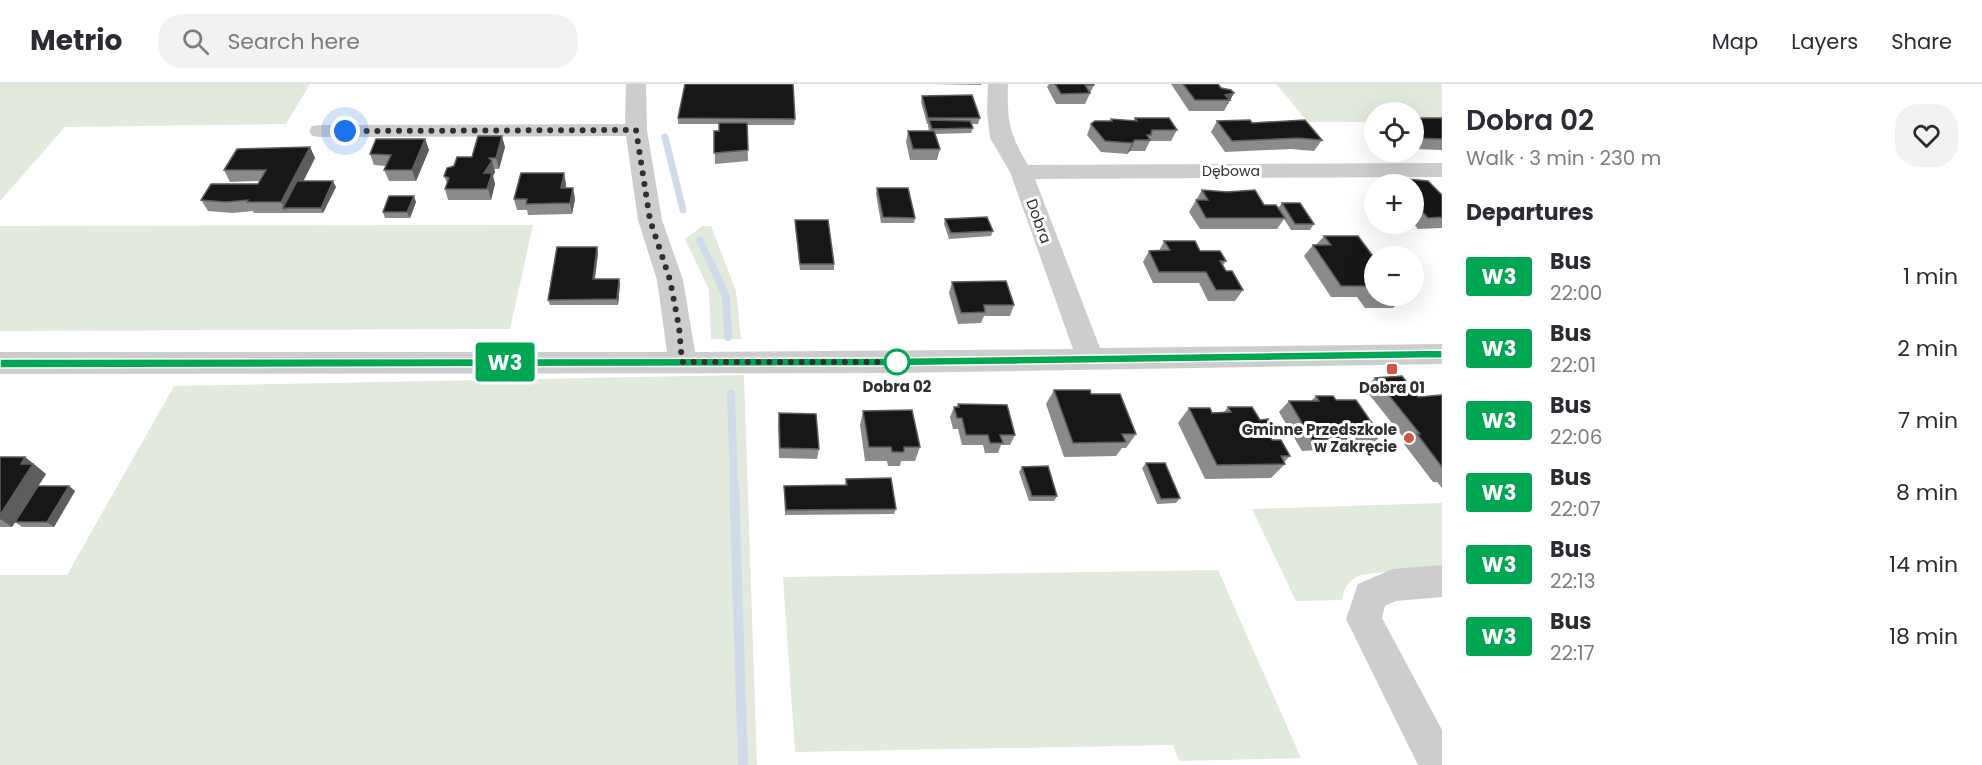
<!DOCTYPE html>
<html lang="en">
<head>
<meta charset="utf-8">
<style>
  :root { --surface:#fff; --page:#f2f2f3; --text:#2b2b33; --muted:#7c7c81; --line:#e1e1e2 }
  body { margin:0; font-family:Poppins,sans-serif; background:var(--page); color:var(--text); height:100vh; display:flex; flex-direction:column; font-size:22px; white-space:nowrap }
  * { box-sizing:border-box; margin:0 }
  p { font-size:20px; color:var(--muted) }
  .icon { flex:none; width:33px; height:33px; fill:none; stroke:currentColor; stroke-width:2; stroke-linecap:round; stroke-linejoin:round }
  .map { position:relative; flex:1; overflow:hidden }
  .drawer { display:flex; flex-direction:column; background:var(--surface); width:540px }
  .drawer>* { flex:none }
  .badge { padding:0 12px; border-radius:4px; font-size:21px; line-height:39px }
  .fabs { position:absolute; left:1364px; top:18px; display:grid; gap:12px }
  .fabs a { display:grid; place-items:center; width:60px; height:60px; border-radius:50%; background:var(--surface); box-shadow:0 6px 24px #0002; font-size:30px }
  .you { position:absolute; width:30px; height:30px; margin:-15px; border:4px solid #fff; border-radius:50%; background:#1a73e8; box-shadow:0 0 0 9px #1a73e833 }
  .map>.badge { position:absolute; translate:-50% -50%; box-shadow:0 0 0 3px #fff }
  h2 { padding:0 24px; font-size:22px; line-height:54px }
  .round { display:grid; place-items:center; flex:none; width:63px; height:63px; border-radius:24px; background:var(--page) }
  .head { display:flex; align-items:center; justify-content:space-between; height:102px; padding:0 24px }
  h1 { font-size:28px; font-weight:600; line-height:45px }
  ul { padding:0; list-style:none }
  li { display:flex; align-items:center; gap:18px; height:72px; padding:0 24px }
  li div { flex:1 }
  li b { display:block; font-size:22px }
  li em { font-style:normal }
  li .badge { min-width:66px; font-weight:700; text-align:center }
  header { display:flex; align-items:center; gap:36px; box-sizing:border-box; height:84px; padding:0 30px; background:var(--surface); border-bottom:2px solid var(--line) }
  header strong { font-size:28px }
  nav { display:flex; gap:33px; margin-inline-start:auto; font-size:21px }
  .search { width:420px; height:54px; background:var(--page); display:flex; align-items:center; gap:15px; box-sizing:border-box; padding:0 21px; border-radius:24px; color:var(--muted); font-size:22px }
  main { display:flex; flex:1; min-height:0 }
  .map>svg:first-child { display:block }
  .green { fill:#e2e9dd }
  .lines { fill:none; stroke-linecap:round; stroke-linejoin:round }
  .stream-far2 { stroke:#cfdbe9; stroke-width:7 }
  .stream-far1 { stroke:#cfdbe9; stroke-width:8 }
  .stream { stroke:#cfdbe9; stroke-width:10 }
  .minor { fill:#cdcdcd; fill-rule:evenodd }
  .wall { fill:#8b8b8b }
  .shaded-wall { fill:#5d5d5d }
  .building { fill:#171717; stroke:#5d5d5d; stroke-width:1.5 }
  .line { fill:#00a651; stroke:#fff; stroke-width:1.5 }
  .walk { stroke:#303030; stroke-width:6; stroke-dasharray:0 10.8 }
  .stop-dot { fill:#fff; stroke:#00a651; stroke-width:3 }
  .poi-dot { fill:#d15549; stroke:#fff; stroke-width:2 }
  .labels { text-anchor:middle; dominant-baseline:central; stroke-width:6; stroke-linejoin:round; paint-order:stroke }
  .far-street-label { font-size:14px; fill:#303030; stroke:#fff }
  .street-label { font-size:15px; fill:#303030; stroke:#fff }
  .stop-label { font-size:15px; font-weight:bold; fill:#303030; stroke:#fff }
  .poi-label { font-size:15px; font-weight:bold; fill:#303030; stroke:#fff }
</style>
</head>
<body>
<header>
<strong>Metrio</strong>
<div class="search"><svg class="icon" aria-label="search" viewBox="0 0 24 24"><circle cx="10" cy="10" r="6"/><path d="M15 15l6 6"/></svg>Search here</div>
<nav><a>Map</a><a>Layers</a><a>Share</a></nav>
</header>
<main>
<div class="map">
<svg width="1442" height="681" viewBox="0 0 1442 681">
  <rect width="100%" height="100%" fill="#fff"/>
  <g class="green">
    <polygon points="0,0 310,0 286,40 65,43 0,117"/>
    <polygon points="1276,0 1442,0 1442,38 1413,38 1413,28 1374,28 1374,38 1308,38"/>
    <polygon points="533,141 510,245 0,247 0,142"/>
    <polygon points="702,142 711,142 736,207 741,255 711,255 709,206 685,155"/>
    <polygon points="744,291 757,681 0,681 0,491 67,491 174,302"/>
    <path d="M1442,419V481L1360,491C1348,497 1344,503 1342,516L1296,517L1252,425Z"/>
    <polygon points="1218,486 1301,674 1179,677 1173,661 795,668 783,493"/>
  </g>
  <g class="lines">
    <g class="stream-far2">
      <polyline points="665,53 683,126"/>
      <polyline points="700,156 710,178"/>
    </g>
    <g class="stream-far1">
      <polyline points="710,177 726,213 728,253"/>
      <polyline points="731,310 734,401"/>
    </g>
    <polyline class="stream" points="734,400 743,681"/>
    <g class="minor">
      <path d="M626,0H646L647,46L662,136L683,196L695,268L1073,265L1010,88L990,54L987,28L988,0H1008C1007,37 1009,49 1028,81L1442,79V93L1035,95L1100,264L1442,260V280L892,289L0,290V268H667L657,196L638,136L626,52L320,53L312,52L309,47L312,42L320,41L625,40Z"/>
      <polygon points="1442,481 1442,513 1396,517 1385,522 1382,534 1442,646 1442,681 1418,681 1346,535 1358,500 1393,485"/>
    </g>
  </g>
  <g class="wall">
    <polygon points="930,0 981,0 981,1"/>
    <polygon points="1049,0 1094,0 1094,1 1085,20 1056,20 1047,3"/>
    <polygon points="1171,0 1218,0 1221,4 1234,9 1224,27 1189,27"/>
    <polygon points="922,12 980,34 978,40 971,40 973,44 971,49 935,50 940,65 937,76 910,76 906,58 908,47 929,47 928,42 928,40 927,40 921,18"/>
    <polygon points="678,34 795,35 794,41 747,41 748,77 715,80 714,47 719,47 719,40 678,40"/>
    <polygon points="1135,34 1177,46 1171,57 1150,57 1145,67 1130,67 1127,70 1101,68 1087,51 1091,40 1110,37 1111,35 1133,37"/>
    <polygon points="1413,34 1442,34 1442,66 1413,65"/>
    <polygon points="1217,37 1322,56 1314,67 1291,65 1225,68 1211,48"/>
    <polygon points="425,55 429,66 416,97 389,97 384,86 386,82 374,81 370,70"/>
    <polygon points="310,63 315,74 303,97 336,103 323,129 254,129 253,127 233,129 208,127 201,116 258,100 259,97 230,98 224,86"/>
    <polygon points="505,63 499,85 494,85 495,88 493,92 495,100 491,116 448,116 445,105 447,99 444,92 472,73"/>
    <polygon points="564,89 566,101 566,104 573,104 575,115 572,130 528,131 527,126 517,126 514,115"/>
    <polygon points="1397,94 1442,111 1442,144 1418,145 1413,139 1413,100 1392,100"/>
    <polygon points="877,104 915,134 914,139 881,139 876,110"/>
    <polygon points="1202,106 1278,124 1282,119 1314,140 1310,146 1291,146 1284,135 1277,145 1200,145 1189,128"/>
    <polygon points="416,118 410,134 385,134 383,128"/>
    <polygon points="945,135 993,147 991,152 949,155 944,140"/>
    <polygon points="795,136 834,180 834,186 800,186 795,142"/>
    <polygon points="1324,152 1374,172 1403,214 1393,224 1365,224 1357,213 1331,213 1304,172 1313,161 1316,161"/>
    <polygon points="1164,157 1200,167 1226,177 1223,181 1226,187 1243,206 1235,217 1208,217 1199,199 1153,199 1143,178 1149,167 1159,167"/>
    <polygon points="597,163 598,169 595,195 619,195 620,200 618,221 550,221 548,216"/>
    <polygon points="952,198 1014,221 1010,232 984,232 981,239 958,240 949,209"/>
    <polygon points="1375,294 1418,313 1442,311 1442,404 1437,398 1433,398 1404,360 1407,358 1364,304"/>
    <polygon points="1054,306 1091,310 1136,350 1126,364 1122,364 1116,372 1064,373 1046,320"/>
    <polygon points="1316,312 1336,316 1381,352 1369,363 1302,367 1279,328 1289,317 1311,317"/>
    <polygon points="958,320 1015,351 1010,361 1001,361 998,369 985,369 983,361 962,361 958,345 953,345 950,333 954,323 957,323"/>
    <polygon points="1228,323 1260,336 1277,349 1271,355 1290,372 1284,378 1285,380 1271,394 1205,395 1178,339 1189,324 1212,329 1224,328"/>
    <polygon points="863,327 920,363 915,377 901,377 900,382 888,382 887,377 865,377 860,341"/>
    <polygon points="779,329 819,365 817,375 779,374 778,340"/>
    <polygon points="0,373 25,373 46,390 38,402 69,402 75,407 54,443 22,443 15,438 26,421 12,443 0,443"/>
    <polygon points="1146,379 1180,414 1176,419 1157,420 1142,384"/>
    <polygon points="1022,383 1057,412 1054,417 1029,417 1019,388"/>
    <polygon points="846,395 896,425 894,430 785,431 784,407 784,402 845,401"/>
  </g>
  <g class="shaded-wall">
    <polygon points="1234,9 1228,20 1227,20 1230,16 1225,11"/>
    <polygon points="502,52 505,63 499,85 496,74"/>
    <polygon points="425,55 429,66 416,97 412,86"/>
    <polygon points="1135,56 1130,67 1127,70 1132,59"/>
    <polygon points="310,63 315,74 290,124 283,124 287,129 281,118"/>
    <polygon points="492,77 495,88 493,92 495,100 491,116 484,89"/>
    <polygon points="564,89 566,101 564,115 561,104"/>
    <polygon points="333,97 336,103 323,129 321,124"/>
    <polygon points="573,104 575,115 572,130 570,119"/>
    <polygon points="414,112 416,118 410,134 407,128"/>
    <polygon points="597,163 598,169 594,200 593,195"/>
    <polygon points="619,195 620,200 618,221 617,215"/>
    <polygon points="25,373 46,390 12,443 0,435 0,431 21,380"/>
    <polygon points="69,402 75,407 54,443 47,438"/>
  </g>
  <g class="building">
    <polygon points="685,0 793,0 795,35 678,34"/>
    <polygon points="1055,0 1094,0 1094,1 1085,1 1090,9 1061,10"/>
    <polygon points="1183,0 1218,0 1221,4 1231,6 1234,9 1225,11 1230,16 1195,16"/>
    <polygon points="972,11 980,34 928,34 922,12"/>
    <polygon points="1135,34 1169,34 1177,46 1152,46 1151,51 1147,51 1150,56 1135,56 1132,59 1105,57 1091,40 1095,37 1112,37 1111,35 1137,37"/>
    <polygon points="1413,34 1442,34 1442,55 1413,54"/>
    <polygon points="929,36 970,37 973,44 932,45"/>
    <polygon points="1250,36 1252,39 1305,36 1322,56 1298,54 1232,57 1217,37"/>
    <polygon points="719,39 747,39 748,66 714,69 714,47 719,47"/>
    <polygon points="908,47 934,47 940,65 913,65"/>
    <polygon points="478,52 502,52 496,74 489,74 492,77 484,89 492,89 487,105 445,105 449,94 444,92 447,84 454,82 457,73 472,73"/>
    <polygon points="376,55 425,55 412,86 384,86 391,71 370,70"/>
    <polygon points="310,63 281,118 247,118 248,116 226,118 201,116 211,100 258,100 266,86 224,86 237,65"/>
    <polygon points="521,89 564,89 561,104 573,104 570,119 526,120 527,115 514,115"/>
    <polygon points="1397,94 1428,97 1442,111 1442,133 1428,134 1413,117 1413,100 1398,100 1395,97"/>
    <polygon points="297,97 333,97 321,124 283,124"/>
    <polygon points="877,104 908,104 915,134 883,133"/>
    <polygon points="1202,106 1227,108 1255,106 1264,121 1276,121 1285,134 1206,134 1196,116 1208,116"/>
    <polygon points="389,112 414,112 407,128 383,128"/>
    <polygon points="1282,119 1300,119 1314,140 1295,140"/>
    <polygon points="987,133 993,147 951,149 945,135"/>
    <polygon points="795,136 828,136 834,180 800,180"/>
    <polygon points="1324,152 1358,152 1372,171 1386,171 1388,172 1374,172 1374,212 1402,212 1403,214 1375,213 1367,202 1341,202 1313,161 1331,161"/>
    <polygon points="1164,157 1195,157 1200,167 1220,167 1226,177 1220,177 1226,187 1232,187 1243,206 1216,206 1206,188 1159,188 1149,167 1170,166"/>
    <polygon points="557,163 597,163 593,195 619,195 617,215 548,216"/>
    <polygon points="1006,197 1014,221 984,221 985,228 961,229 952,198"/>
    <polygon points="1402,292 1418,313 1442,311 1442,383 1417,350 1420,350 1375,294"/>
    <polygon points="1054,306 1090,306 1091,310 1120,310 1136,350 1122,350 1126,358 1073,359"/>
    <polygon points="1316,312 1333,312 1336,316 1356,316 1381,352 1312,356 1289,317 1319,317"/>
    <polygon points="958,320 1007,321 1015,351 1000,351 1003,359 990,359 988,351 966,351 962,334 957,334 954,323 959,323"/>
    <polygon points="1228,323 1252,323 1260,336 1269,335 1277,349 1267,349 1272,356 1281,356 1290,372 1281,372 1285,380 1217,381 1189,324 1210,324 1212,329 1231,328"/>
    <polygon points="912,326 920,363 904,363 904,368 892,368 891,363 869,363 863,327"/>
    <polygon points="779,329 816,330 819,365 780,364"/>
    <polygon points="0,373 25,373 21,380 33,380 0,431"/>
    <polygon points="1146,379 1165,379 1180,414 1161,415"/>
    <polygon points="1048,382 1057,412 1032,412 1022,383"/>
    <polygon points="891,394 896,425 786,426 784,402 847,401 846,395"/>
    <polygon points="38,402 69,402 47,438 15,438"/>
  </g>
  <polygon class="line" points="1442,266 1442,274 892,282 0,284 0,275 892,274"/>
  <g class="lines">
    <polyline class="walk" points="345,47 636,46 650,136 670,196 679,243 682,278 897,278"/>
  </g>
  <circle class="stop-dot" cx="897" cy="278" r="12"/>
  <g class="poi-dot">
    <rect x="1386" y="279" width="12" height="12" rx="3"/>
    <circle cx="1409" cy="354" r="6"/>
  </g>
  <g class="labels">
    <g class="far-street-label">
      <text x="1231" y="87">Dębowa</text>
    </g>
    <g class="street-label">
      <text transform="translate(1039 137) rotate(70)">Dobra</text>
    </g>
    <g class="stop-label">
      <text x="897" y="302">Dobra 02</text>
    </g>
    <g class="poi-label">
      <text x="1392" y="303">Dobra 01</text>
      <text x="1397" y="345" text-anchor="end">Gminne Przedszkole<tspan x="1397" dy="17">w Zakręcie</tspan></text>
    </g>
  </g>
</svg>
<div class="fabs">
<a><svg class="icon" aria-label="locate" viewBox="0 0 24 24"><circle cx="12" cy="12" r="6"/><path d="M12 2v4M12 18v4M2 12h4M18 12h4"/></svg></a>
<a>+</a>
<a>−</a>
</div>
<div class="you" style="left:345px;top:47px"></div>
<b class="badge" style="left:505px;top:278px;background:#00a651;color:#fff">W3</b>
</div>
<section class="drawer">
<div class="head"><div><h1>Dobra 02</h1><p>Walk · 3 min · 230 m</p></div><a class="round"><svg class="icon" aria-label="heart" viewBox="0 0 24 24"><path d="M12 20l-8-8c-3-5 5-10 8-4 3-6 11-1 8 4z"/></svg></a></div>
<h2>Departures</h2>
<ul>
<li><span class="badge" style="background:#00a651;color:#fff">W3</span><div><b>Bus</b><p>22:00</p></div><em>1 min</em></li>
<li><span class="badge" style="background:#00a651;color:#fff">W3</span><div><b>Bus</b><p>22:01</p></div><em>2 min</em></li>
<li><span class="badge" style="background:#00a651;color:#fff">W3</span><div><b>Bus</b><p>22:06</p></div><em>7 min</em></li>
<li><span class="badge" style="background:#00a651;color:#fff">W3</span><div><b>Bus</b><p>22:07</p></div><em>8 min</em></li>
<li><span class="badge" style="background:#00a651;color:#fff">W3</span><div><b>Bus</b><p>22:13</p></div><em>14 min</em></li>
<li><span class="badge" style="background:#00a651;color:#fff">W3</span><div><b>Bus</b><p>22:17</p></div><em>18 min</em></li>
</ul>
</section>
</main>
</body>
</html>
